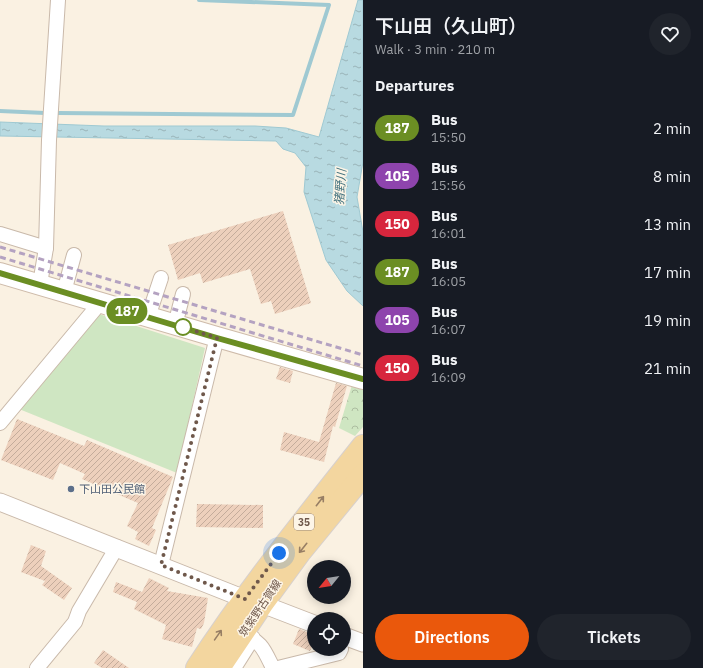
<!DOCTYPE html>
<html lang="en">
<head>
<meta charset="utf-8">
<style>
  :root { --surface:#171b24; --page:#20242c; --text:#f1f3f6; --muted:#9ea1a6; --accent:#ea580c }
  body { margin:0; font-family:"IBM Plex Sans","Noto Sans JP",sans-serif; background:var(--page); color:var(--text); height:100vh; display:flex; flex-direction:column; font-size:15px; white-space:nowrap }
  * { box-sizing:border-box; margin:0 }
  p { font-size:13px; color:var(--muted) }
  .icon { flex:none; width:22px; height:22px; fill:none; stroke:currentColor; stroke-width:2; stroke-linecap:round; stroke-linejoin:round }
  .map { position:relative; flex:1; overflow:hidden }
  .sheet { display:flex; flex-direction:column; background:var(--surface); width:340px }
  .sheet>* { flex:none }
  .badge { padding:0 8px; border-radius:13px; font-size:14px; line-height:26px }
  .needle { width:26px; rotate:240deg }
  .tools { position:absolute; left:307px; top:560px; display:grid; gap:8px }
  .tools a { display:grid; place-items:center; width:44px; height:44px; border-radius:50%; background:var(--surface); box-shadow:0 2px 10px #0003; font-size:20px }
  .you { position:absolute; width:20px; height:20px; margin:-10px; border:3px solid #fff; border-radius:50%; background:#1a73e8; box-shadow:0 0 0 6px #1a73e833 }
  .map>.badge { position:absolute; translate:-50% -50%; box-shadow:0 0 0 2px #fff }
  h2 { padding:0 12px; font-size:15px; line-height:36px }
  .round { display:grid; place-items:center; flex:none; width:42px; height:42px; border-radius:21px; background:var(--page) }
  .overview { display:flex; align-items:center; justify-content:space-between; height:68px; padding:0 12px }
  h1 { font-size:19px; font-weight:600; line-height:30px }
  .cta { display:flex; gap:8px; margin-top:auto; padding:8px 12px }
  .cta a { flex:1; height:46px; border-radius:24px; background:var(--accent); color:#fff; font-size:16px; font-weight:600; line-height:46px; text-align:center }
  .cta a+a { background:var(--page); color:var(--text) }
  ul { padding:0; list-style:none }
  li { display:flex; align-items:center; gap:12px; height:48px; padding:0 12px }
  li div { flex:1 }
  li b { display:block; font-size:15px }
  li em { font-style:normal }
  li .badge { min-width:44px; font-weight:700; text-align:center }
  main { display:flex; flex:1; min-height:0 }
  .map>svg:first-child { display:block }
  .park { fill:url(#park-crowns) }
  .pitch { fill:#cfe6c2 }
  .water { fill:url(#water-ripples); stroke:#9fc9d2 }
  .lines { fill:none; stroke-linecap:round; stroke-linejoin:round }
  .stream { stroke:#9fc9d2; stroke-width:4 }
  .building { fill:url(#building-hatch) }
  .minor-casing { stroke:#c9b9aa; stroke-width:16 }
  .tertiary-casing { stroke:#c9b9aa; stroke-width:19 }
  .secondary-casing { stroke:#cebbaa; stroke-width:22 }
  .primary-casing { stroke:#d7d0cd; stroke-width:24 }
  .minor { stroke:#fff; stroke-width:14 }
  .tertiary { stroke:#fff; stroke-width:17 }
  .secondary { stroke:#fff; stroke-width:20 }
  .primary { stroke:#f3d69f; stroke-width:22 }
  .rail { stroke:#b4a2c1; stroke-width:3; stroke-dasharray:6 4; stroke-linecap:butt }
  .oneway { stroke:#977e64 }
  .line-casing { stroke:#fff; stroke-width:9 }
  .line { stroke:#6b8e23; stroke-width:6 }
  .walk { stroke:#6f584b; stroke-width:4; stroke-dasharray:0 7.2 }
  .stop-dot { fill:#fff; stroke:#6b8e23; stroke-width:2 }
  .service-dot { fill:#5c6f8a; stroke:#fdf5e7; stroke-width:1.5 }
  .labels { text-anchor:middle; dominant-baseline:central; stroke-width:3; stroke-linejoin:round; paint-order:stroke }
  .shield { fill:#fdf5e7; stroke:#9a877a; stroke-width:1 }
  .shield-label { font-size:10px; font-weight:bold; fill:#6f584b }
  .service-label { font-size:11px; fill:#4e5e75; stroke:#fdf5e7; text-anchor:start }
  .street-label { font-size:11px; fill:#6f584b; stroke:#fdf5e7 }
  .water-label { font-size:12px; font-style:italic; fill:#477580; stroke:#fdf5e7 }
</style>
</head>
<body>
<main>
<div class="map">
<svg width="363" height="668" viewBox="0 0 363 668">
  <defs>
    <pattern id="park-crowns" width="20" height="18" patternUnits="userSpaceOnUse"><rect width="20" height="18" fill="#cfe6c2"/><path d="M2 6a3 3 0 1 1 6 0M12 15a3 3 0 1 1 6 0" fill="none" stroke="#acbda0"/></pattern>
    <pattern id="water-ripples" width="26" height="14" patternUnits="userSpaceOnUse"><rect width="26" height="14" fill="#b8dae1"/><path d="M2 4q2-2 4 0t4 0M15 11q2-2 4 0t4 0" fill="none" stroke="#9ab4b8"/></pattern>
    <pattern id="building-hatch" width="6" height="6" patternUnits="userSpaceOnUse"><rect width="6" height="6" fill="#edd0bc"/><path d="M-1 1l2-2M0 6l6-6M5 7l2-2" fill="none" stroke="#c4ac9b"/></pattern>
  </defs>
  <rect width="100%" height="100%" fill="#faf1e2"/>
  <polygon class="park" points="352,385 363,387 363,427 355,436 339,428"/>
  <polygon class="pitch" points="99,314 205,348 177,473 19,409"/>
  <polygon class="water" points="358,0 363,0 363,162 357,197 363,232 363,306 347,291 326,260 304,192 306,167 295,153 283,149 276,141 0,136 0,122 104,126 255,126 286,128 319,137"/>
  <g class="lines">
    <g class="stream">
      <polyline points="0,111 45,113"/>
      <polyline points="58,113 293,115 329,5 199,0"/>
    </g>
  </g>
  <g class="building">
    <polygon points="283,211 311,303 275,314 271,301 261,304 250,269 203,283 200,273 178,280 168,245"/>
    <polygon points="280,367 293,371 290,383 276,379"/>
    <polygon points="336,383 347,386 335,427 333,426 324,462 280,450 284,432 319,442"/>
    <polygon points="17,419 84,446 87,440 173,477 152,528 156,530 149,546 135,539 138,532 127,526 138,503 82,479 85,474 60,463 53,480 1,460"/>
    <polygon points="197,504 263,505 263,528 196,527"/>
    <polygon points="31,545 46,551 41,566 72,588 64,600 42,585 45,581 21,572"/>
    <polygon points="149,578 169,588 167,591 208,598 204,623 201,629 197,628 192,647 162,639 166,625 134,609 137,602 113,592 116,582 142,592"/>
    <polygon points="299,629 314,635 314,642 310,651 293,644"/>
    <polygon points="103,650 129,668 102,668 94,663"/>
  </g>
  <g class="lines">
    <g class="minor-casing">
      <g id="minor">
        <polyline points="0,234 46,248"/>
        <polyline points="40,284 46,248 49,140 58,0"/>
        <polyline points="64,292 74,255"/>
        <polyline points="148,317 161,278"/>
        <polyline points="175,325 183,294"/>
        <polyline points="0,423 100,303"/>
        <polyline points="161,565 217,337"/>
        <path d="M242,635C262,641 264,650 273,668"/>
        <polyline points="37,668 75,622 79,611 117,547"/>
        <polyline points="234,668 253,638"/>
        <polyline points="278,668 339,653 341,649"/>
      </g>
    </g>
    <g class="tertiary-casing">
      <g id="tertiary">
        <polyline points="0,502 245,599 262,604 314,624"/>
        <polyline points="344,636 363,643"/>
      </g>
    </g>
    <g class="secondary-casing">
      <polyline id="secondary" points="0,273 217,337 363,379"/>
    </g>
    <g class="primary-casing">
      <g id="primary">
        <path d="M197,668C247,591 306,518 363,446"/>
        <polyline points="219,668 262,604 300,552 363,475"/>
      </g>
    </g>
    <use href="#minor" class="minor"/>
    <use href="#tertiary" class="tertiary"/>
    <use href="#secondary" class="secondary"/>
    <use href="#primary" class="primary"/>
    <g class="rail">
      <polyline points="0,247 363,355"/>
      <polyline points="0,257 363,366"/>
    </g>
  </g>
  <defs><path id="oneway-shaft" d="M-6 0H5M1.5-3L5.5 0L1.5 3" fill="none" stroke-width="1.6" stroke-linecap="round" stroke-linejoin="round"/></defs>
  <g class="oneway">
    <use href="#oneway-shaft" transform="translate(320 501) rotate(-52)"/>
    <use href="#oneway-shaft" transform="translate(303 548) rotate(129)"/>
    <use href="#oneway-shaft" transform="translate(218 635) rotate(-55)"/>
  </g>
  <g class="lines">
    <g class="line-casing">
      <polyline id="line" points="0,273 217,338 363,379"/>
    </g>
    <use href="#line" class="line"/>
    <polyline class="walk" points="183,327 217,338 161,565 245,599 279,553"/>
  </g>
  <circle class="stop-dot" cx="183" cy="327" r="8"/>
  <circle class="service-dot" cx="71" cy="489" r="4"/>
  <g class="labels">
    <rect class="shield" x="294" y="514" width="20" height="16" rx="3"/>
    <g class="shield-label">
      <text x="304" y="522">35</text>
    </g>
    <g class="service-label">
      <text x="79" y="489">下山田公民館</text>
    </g>
    <g class="street-label">
      <text transform="translate(260 608) rotate(-56)">筑紫野古賀線</text>
    </g>
    <g class="water-label">
      <text transform="translate(340 187) rotate(-86)">猪野川</text>
    </g>
  </g>
</svg>
<div class="tools">
<a><svg class="needle" viewBox="-14 -14 28 28"><path d="M0-13l5 13h-10z" fill="#e53935"/><path d="M0 13l5-13h-10z" fill="#9ea1a6"/></svg></a>
<a><svg class="icon" aria-label="locate" viewBox="0 0 24 24"><circle cx="12" cy="12" r="6"/><path d="M12 2v4M12 18v4M2 12h4M18 12h4"/></svg></a>
</div>
<div class="you" style="left:279px;top:553px"></div>
<b class="badge" style="left:127px;top:311px;background:#6b8e23;color:#fff">187</b>
</div>
<section class="sheet">
<div class="overview"><div><h1>下山田（久山町）</h1><p>Walk · 3 min · 210 m</p></div><a class="round"><svg class="icon" aria-label="heart" viewBox="0 0 24 24"><path d="M12 20l-8-8c-3-5 5-10 8-4 3-6 11-1 8 4z"/></svg></a></div>
<h2>Departures</h2>
<ul>
<li><span class="badge" style="background:#6b8e23;color:#fff">187</span><div><b>Bus</b><p>15:50</p></div><em>2 min</em></li>
<li><span class="badge" style="background:#8e44ad;color:#fff">105</span><div><b>Bus</b><p>15:56</p></div><em>8 min</em></li>
<li><span class="badge" style="background:#d7263d;color:#fff">150</span><div><b>Bus</b><p>16:01</p></div><em>13 min</em></li>
<li><span class="badge" style="background:#6b8e23;color:#fff">187</span><div><b>Bus</b><p>16:05</p></div><em>17 min</em></li>
<li><span class="badge" style="background:#8e44ad;color:#fff">105</span><div><b>Bus</b><p>16:07</p></div><em>19 min</em></li>
<li><span class="badge" style="background:#d7263d;color:#fff">150</span><div><b>Bus</b><p>16:09</p></div><em>21 min</em></li>
</ul>
<div class="cta"><a>Directions</a><a>Tickets</a></div>
</section>
</main>
</body>
</html>
